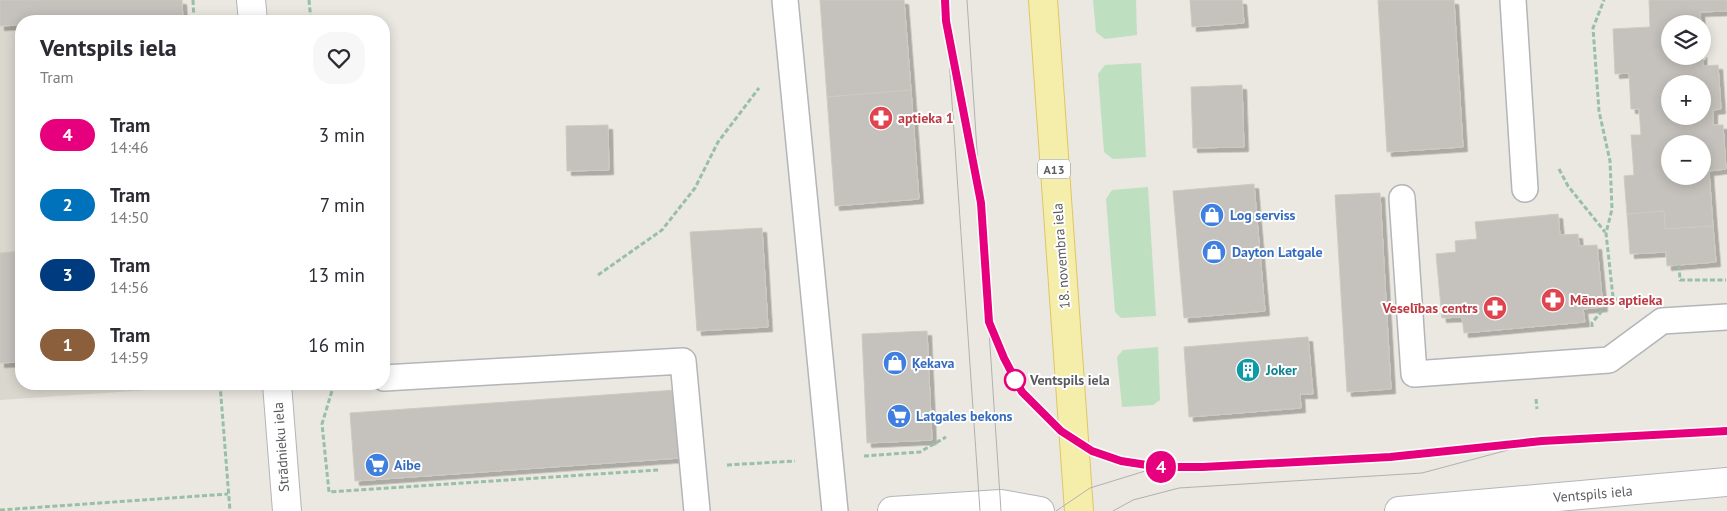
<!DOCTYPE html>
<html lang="en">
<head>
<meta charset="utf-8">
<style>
  :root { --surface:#fff; --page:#f7f7f7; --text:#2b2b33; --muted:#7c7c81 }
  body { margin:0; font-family:"PT Sans",sans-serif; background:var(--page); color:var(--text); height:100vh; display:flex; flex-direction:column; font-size:19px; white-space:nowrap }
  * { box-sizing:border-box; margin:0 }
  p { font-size:16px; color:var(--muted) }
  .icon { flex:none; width:28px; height:28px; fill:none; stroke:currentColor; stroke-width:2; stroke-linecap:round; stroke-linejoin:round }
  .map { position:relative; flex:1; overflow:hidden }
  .sheet { position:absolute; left:15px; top:15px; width:375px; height:375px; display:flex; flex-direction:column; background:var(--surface); border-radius:20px; box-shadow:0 2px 12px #0003 }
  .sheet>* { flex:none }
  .badge { padding:0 10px; border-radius:16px; font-size:18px; line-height:32px }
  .fabs { position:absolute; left:1661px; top:15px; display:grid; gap:10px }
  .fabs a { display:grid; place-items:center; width:50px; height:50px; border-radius:50%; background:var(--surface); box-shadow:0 2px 12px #0003; font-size:25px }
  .map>.badge { position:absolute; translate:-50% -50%; box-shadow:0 0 0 2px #fff }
  .round { display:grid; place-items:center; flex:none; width:52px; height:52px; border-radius:20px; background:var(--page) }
  .overview { display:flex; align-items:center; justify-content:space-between; height:85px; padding:0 25px }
  h1 { font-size:24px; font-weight:800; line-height:38px }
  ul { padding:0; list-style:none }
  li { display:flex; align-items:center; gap:15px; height:70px; padding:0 25px }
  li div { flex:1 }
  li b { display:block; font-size:19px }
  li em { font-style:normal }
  li .badge { min-width:55px; font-weight:700; text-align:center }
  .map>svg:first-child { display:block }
  .education { fill:#dad7ce }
  .green { fill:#bfdfc1 }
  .building { fill:#c5c2bd; stroke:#cecabf; fill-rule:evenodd; filter:url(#shadow) }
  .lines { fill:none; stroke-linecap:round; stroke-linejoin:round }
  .lane-casing { stroke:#b3b5b9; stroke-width:28 }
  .street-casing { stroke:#b3b5b9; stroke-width:30 }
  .secondary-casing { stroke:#b4b6bb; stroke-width:30 }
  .primary-casing { stroke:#e0c663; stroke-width:30 }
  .path { stroke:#99bfa6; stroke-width:3; stroke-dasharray:5 2.5; stroke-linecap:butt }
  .lane { stroke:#fff; stroke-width:25 }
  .street { stroke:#fff; stroke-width:28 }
  .secondary { stroke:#fff; stroke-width:28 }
  .primary { stroke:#f5eeaa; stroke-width:28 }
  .tram { stroke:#b0b1b1; stroke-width:1 }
  .line-casing { stroke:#fff; stroke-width:11 }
  .line { stroke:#e6007e; stroke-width:8 }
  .stop-dot { fill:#fff; stroke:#e6007e; stroke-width:2.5 }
  .labels { text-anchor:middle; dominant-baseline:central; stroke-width:4; stroke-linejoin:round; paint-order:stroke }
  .shield { fill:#fff; stroke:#8b8c8f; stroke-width:1 }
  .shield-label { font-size:12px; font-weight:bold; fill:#595b5f }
  .health-label { font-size:14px; font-weight:bold; fill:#be3a42; stroke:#fff; text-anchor:start }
  .shop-label { font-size:14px; font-weight:bold; fill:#366cbe; stroke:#fff; text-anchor:start }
  .street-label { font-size:14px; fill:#595b5f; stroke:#fff }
  .culture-label { font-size:14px; font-weight:bold; fill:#0d838f; stroke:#fff; text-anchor:start }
  .stop-label { font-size:14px; font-weight:bold; fill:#595b5f; stroke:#fff; text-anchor:start }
</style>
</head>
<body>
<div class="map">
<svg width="1727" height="511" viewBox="0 0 1727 511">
  <defs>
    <filter id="shadow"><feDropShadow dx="4.5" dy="4.5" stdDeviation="0" flood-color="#0004"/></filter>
  </defs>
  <rect width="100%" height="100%" fill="#eae8e0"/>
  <polygon class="education" points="0,0 181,0 182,21 21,21 21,384 209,384 209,386 0,400"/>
  <g class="green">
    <polygon points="1093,0 1136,0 1137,35 1105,39 1096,32"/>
    <polygon points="1141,63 1146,157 1113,159 1104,152 1098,74 1105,65"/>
    <polygon points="1148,187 1156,316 1121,318 1115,312 1106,199 1112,190"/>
    <polygon points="1158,347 1160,400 1153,405 1122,407 1117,357 1123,350"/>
  </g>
  <g class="building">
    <polygon points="0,0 182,0 183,21 21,21 21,25 0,26"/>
    <polygon points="820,0 904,0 911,90 827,97"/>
    <polygon points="1190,0 1242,0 1244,23 1192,27"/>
    <polygon points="1378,0 1454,0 1463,147 1387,152"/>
    <path d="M1649,0H1727V11L1700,12L1701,24H1670V56H1702V53L1703,66L1718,65L1721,109L1713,110V125H1723L1726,169L1709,171L1713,226L1665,229L1664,211L1627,214L1624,176L1634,175L1631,135H1641L1639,109H1631L1629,73L1615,74L1613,29L1650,27ZM1670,84H1702V116H1670ZM1670,144H1702V176H1670Z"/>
    <polygon points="1242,85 1244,147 1193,148 1191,87"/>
    <polygon points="911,90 919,199 835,206 827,97"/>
    <polygon points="608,125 609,170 567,171 566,126"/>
    <polygon points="1254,184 1265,311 1184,318 1173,191"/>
    <polygon points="1380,193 1391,389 1347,392 1335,195"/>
    <polygon points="1664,211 1665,229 1713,226 1716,262 1667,266 1666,252 1630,254 1627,214"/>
    <polygon points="1558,214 1560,235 1578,234 1579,246 1597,245 1603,307 1583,309 1585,322 1464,333 1462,317 1442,318 1436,254 1456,252 1455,241 1477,239 1475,222"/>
    <polygon points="762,228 768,327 697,331 690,232"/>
    <polygon points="21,251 21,362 0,363 0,253"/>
    <polygon points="927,331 932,440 867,443 862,334"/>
    <polygon points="1308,337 1313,394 1300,394 1301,408 1189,417 1184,347"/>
    <polygon points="675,390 680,458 355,481 350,413"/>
  </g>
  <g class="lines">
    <g class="lane-casing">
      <g id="lane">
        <polyline points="785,0 835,511"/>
        <polyline points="1513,0 1525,189"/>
        <polyline points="1402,198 1414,374 1609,360 1662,321 1727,317"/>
        <polyline points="384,378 683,361 697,511"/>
      </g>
    </g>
    <g class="street-casing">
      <g id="street">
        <polyline points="251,0 253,21"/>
        <polyline points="277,384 287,511"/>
        <polyline points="892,511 1001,504 1040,511"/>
      </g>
    </g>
    <g class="secondary-casing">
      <polyline id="secondary" points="1399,511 1727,482"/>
    </g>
    <g class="primary-casing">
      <polyline id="primary" points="1043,0 1079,511"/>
    </g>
    <g class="path">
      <polyline points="193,0 194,21"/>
      <polyline points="309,0 311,21"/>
      <polyline points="1559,169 1568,186 1605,232"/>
      <polyline points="1679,265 1680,280 1726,280"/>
      <polyline points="598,275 662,230 695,188 718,142 759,88"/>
      <polyline points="1613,297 1625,305"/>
      <polyline points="1592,327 1592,323 1613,297 1606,233 1612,209 1610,161 1599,111 1593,28 1604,0"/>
      <polyline points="220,384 230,511"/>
      <polyline points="334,384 322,424 329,492 658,470"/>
      <polyline points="1536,399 1537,409"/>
      <polyline points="864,456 920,452 946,437"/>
      <polyline points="727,465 795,461"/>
      <polyline points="0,510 228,494"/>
    </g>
    <use href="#lane" class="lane"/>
    <use href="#street" class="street"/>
    <use href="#secondary" class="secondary"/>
    <use href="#primary" class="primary"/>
    <g class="tram">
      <polyline points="945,0 980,511"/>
      <polyline points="967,0 1001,511"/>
      <polyline points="955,68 971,154"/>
      <polyline points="989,322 1004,359 1022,392 1061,431 1092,451 1121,461 1160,467 1390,457 1542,441 1727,431"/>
      <polyline points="1056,511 1090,488 1155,468"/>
      <polyline points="1113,511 1133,500 1179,488 1422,473 1508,450"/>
    </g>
  </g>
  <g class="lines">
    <g class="line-casing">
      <polyline id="line" points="945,0 946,21 981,203 989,322 1004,358 1022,392 1061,431 1092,451 1121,461 1160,467 1203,467 1390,457 1542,441 1727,431"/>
    </g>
    <use href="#line" class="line"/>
  </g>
  <defs>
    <g id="pharmacy-disc" transform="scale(1.25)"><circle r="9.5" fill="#e0444e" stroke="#fff"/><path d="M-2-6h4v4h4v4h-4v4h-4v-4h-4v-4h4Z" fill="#fff"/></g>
    <g id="shop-disc" transform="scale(1.25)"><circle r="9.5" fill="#3f7fe0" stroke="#fff"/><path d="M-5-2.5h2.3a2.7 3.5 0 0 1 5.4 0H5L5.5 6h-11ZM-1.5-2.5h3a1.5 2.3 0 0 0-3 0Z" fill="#fff"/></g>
    <g id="building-disc" transform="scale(1.25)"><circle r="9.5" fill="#0f9aa8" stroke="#fff"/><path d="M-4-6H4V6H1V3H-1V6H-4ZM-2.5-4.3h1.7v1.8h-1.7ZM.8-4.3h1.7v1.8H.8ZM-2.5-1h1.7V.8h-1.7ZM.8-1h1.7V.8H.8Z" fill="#fff"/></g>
    <g id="supermarket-disc" transform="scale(1.25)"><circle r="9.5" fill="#3f7fe0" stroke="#fff"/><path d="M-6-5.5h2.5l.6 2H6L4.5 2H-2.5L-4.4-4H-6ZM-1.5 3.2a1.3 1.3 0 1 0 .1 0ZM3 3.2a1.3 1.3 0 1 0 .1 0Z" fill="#fff"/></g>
  </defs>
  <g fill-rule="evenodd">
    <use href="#pharmacy-disc" x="881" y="118"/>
    <use href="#shop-disc" x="1212" y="215"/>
    <use href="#shop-disc" x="1214" y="252"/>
    <use href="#pharmacy-disc" x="1553" y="300"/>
    <use href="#pharmacy-disc" x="1495" y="308"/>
    <use href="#shop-disc" x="895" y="363"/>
    <use href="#building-disc" x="1248" y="370"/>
    <use href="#supermarket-disc" x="899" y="416"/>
    <use href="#supermarket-disc" x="377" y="465"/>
  </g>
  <circle class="stop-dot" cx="1015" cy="380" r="10"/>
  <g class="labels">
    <rect class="shield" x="1038" y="159.5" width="32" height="19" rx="4"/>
    <g class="shield-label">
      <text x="1054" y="169">A13</text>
    </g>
    <g class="health-label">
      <text x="898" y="118">aptieka 1</text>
      <text x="1570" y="300">Mēness aptieka</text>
      <text x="1478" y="308" text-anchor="end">Veselības centrs</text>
    </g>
    <g class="shop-label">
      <text x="1230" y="215">Log serviss</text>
      <text x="1232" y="252">Dayton Latgale</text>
      <text x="912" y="363">Ķekava</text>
      <text x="916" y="416">Latgales bekons</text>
      <text x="394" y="465">Aibe</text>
    </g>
    <g class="street-label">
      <text transform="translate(1061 256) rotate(-94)">18. novembra iela</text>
      <text transform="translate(281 447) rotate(-94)">Strādnieku iela</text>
      <text transform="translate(1593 494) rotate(-5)">Ventspils iela</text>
    </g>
    <g class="culture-label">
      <text x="1266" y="370">Joker</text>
    </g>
    <g class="stop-label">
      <text x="1030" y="380">Ventspils iela</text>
    </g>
  </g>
</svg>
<div class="fabs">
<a><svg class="icon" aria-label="layers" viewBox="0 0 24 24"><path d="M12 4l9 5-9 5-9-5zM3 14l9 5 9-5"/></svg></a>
<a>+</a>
<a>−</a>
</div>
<b class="badge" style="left:1161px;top:467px;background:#e6007e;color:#fff">4</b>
<section class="sheet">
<div class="overview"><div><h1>Ventspils iela</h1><p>Tram</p></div><a class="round"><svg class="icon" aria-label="heart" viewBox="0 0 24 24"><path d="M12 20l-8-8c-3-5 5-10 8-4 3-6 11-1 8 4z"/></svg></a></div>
<ul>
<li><span class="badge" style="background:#e6007e;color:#fff">4</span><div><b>Tram</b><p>14:46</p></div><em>3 min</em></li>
<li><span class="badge" style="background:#0072bc;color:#fff">2</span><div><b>Tram</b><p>14:50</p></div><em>7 min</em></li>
<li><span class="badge" style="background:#003b80;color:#fff">3</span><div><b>Tram</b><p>14:56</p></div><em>13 min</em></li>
<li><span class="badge" style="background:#8b5e3c;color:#fff">1</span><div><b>Tram</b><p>14:59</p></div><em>16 min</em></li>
</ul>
</section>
</div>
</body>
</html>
